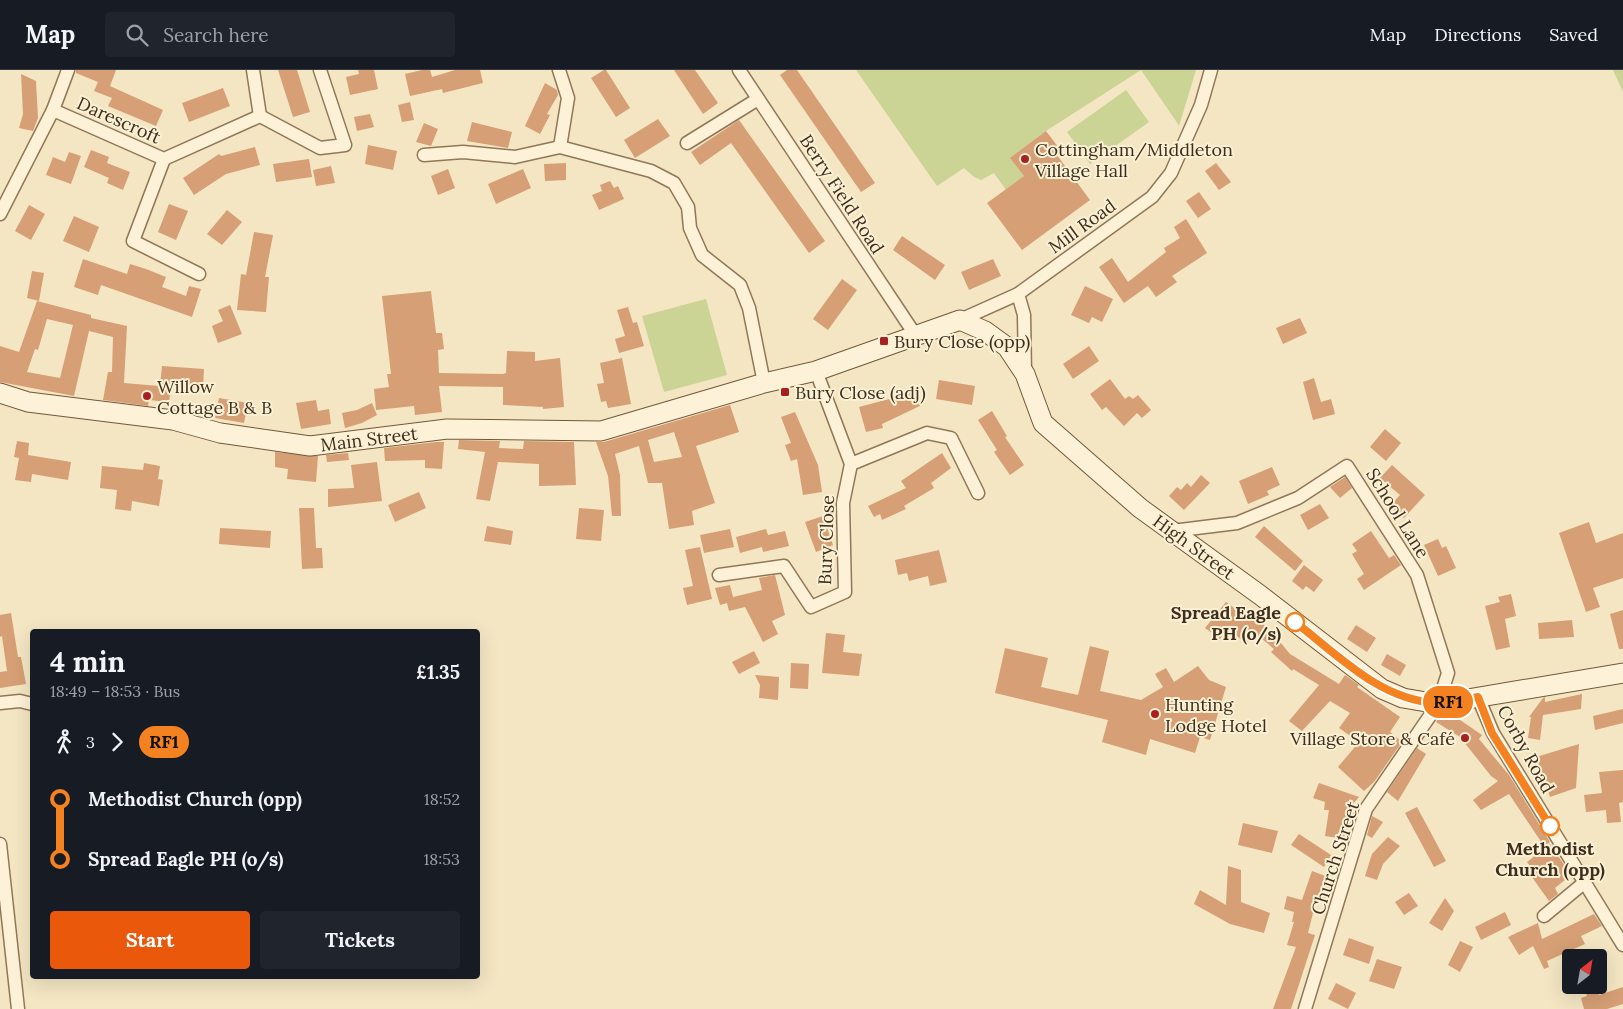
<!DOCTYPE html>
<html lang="en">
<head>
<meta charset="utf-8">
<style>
  :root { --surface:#171b24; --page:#20242c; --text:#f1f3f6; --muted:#9ea1a6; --line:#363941; --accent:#ea580c }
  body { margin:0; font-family:Lora,serif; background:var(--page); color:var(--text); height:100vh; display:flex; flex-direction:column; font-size:19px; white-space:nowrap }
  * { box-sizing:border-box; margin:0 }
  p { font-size:16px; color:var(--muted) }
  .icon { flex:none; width:28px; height:28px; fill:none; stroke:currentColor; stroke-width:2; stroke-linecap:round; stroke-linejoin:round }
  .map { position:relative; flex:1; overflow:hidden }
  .details { position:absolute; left:30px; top:559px; width:450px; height:350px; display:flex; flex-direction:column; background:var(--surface); border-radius:5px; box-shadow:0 5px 20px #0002 }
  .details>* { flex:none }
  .badge { padding:0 10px; border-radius:16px; font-size:18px; line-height:32px }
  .needle { width:32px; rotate:31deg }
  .fabs { position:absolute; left:1562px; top:879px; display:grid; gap:10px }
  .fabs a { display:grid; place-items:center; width:45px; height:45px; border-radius:5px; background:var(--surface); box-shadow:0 5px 20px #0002; font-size:25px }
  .map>.badge { position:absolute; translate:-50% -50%; box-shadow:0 0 0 2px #fff }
  .legs { display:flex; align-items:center; gap:8px; height:55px; padding:0 20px; font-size:16px }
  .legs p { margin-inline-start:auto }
  .summary { display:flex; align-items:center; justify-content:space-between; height:85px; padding:0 20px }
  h1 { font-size:28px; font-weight:700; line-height:38px }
  .primary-button { display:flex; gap:10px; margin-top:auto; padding:10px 20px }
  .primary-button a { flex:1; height:58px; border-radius:5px; background:var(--accent); color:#fff; font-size:20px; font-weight:700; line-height:58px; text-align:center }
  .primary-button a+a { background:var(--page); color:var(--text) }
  ul { padding:0 20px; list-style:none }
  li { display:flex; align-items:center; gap:18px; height:60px; font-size:19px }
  li i { display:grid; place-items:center; width:8px; height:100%; margin:0 6px; background:currentColor }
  li i::after { content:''; width:12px; height:12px; margin:-6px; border:4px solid; border-radius:50%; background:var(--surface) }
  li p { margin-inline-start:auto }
  li:first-child i { background:linear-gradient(#0000 50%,currentColor 0) }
  li:last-child i { background:linear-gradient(currentColor 50%,#0000 0) }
  header { display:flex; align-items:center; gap:30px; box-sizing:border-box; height:70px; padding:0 25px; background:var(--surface); border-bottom:1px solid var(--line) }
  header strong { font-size:24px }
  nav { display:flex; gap:28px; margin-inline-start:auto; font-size:18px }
  .search { width:350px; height:45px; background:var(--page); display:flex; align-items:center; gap:12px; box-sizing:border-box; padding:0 18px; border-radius:5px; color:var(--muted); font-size:19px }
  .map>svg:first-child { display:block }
  .green { fill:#cbd395 }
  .building { fill:#d69f75; fill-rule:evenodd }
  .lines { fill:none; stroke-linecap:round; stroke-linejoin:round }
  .street-casing { stroke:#917757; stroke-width:15 }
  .secondary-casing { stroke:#73573a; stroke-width:21 }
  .street { stroke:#fdf2d8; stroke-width:12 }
  .secondary { stroke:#fdf2d8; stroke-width:19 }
  .line-1-casing { stroke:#fff; stroke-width:11 }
  .line-1 { stroke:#f58220; stroke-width:8 }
  .poi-dot { fill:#a8201f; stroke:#faf0d4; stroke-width:2 }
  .stop-1-dot { fill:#fff; stroke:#f58220; stroke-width:2.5 }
  .labels { text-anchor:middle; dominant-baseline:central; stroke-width:4; stroke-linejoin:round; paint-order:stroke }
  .street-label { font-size:18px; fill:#3f2e1d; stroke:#faf0d4 }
  .poi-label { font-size:18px; fill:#3f2e1d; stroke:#faf0d4; text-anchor:start }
  .stop-label { font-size:18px; font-weight:bold; fill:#3f2e1d; stroke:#faf0d4; text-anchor:end }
</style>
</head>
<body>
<header>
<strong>Map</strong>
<div class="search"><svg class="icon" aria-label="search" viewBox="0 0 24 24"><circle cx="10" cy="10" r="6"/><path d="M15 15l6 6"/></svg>Search here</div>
<nav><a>Map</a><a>Directions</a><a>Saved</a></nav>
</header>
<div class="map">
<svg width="1623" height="939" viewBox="0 0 1623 939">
  <rect width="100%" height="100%" fill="#f4e6c3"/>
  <g class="green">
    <polygon points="856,0 1141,0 1046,61 1011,88 1024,106 1006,120 994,103 981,110 974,107 964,98 937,116"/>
    <polygon points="1141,0 1196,0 1179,56 1178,54"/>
    <polygon points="1613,0 1623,0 1623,22"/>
    <polygon points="1126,20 1149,52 1090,94 1067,62"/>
    <polygon points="706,229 727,305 664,322 642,246"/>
  </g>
  <g class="building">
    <polygon points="76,0 116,0 110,16 163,40 156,56 108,36 112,28 94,21 98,12 76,3"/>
    <polygon points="278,0 297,0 310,42 293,47"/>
    <polygon points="358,0 374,0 378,19 350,25 346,7 359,4"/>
    <polygon points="422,0 430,0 432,7 455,0 480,0 483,13 443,23 442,19 410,26 405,4"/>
    <polygon points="604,0 606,0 630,38 616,47 591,8"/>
    <polygon points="674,0 695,0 718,33 703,44"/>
    <polygon points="787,0 797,0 875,113 861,122 780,5"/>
    <polygon points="21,4 36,11 38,48 33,61 19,58 23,44"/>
    <polygon points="545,13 557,20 558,25 547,44 550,45 540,64 525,56"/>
    <polygon points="223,18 230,36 189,52 182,33"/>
    <polygon points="410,32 414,50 402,52 398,35"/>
    <polygon points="370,44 374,57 357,61 354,47"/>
    <polygon points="658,49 670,66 635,88 624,70"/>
    <polygon points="739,50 825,171 809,183 731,73 700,95 691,82"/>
    <polygon points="472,52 512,62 508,78 467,71"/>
    <polygon points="424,53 438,59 431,76 416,72"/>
    <polygon points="1046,61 1059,78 1054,81 1090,130 1022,180 987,133 1024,106 1010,88"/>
    <polygon points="368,75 397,81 393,100 365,94"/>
    <polygon points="255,77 260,95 226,104 194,125 183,108 219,84 221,86"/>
    <polygon points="91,80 109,87 107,93 130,102 123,120 107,113 109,108 84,97"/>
    <polygon points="69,82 81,86 71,114 46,105 53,87 65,92"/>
    <polygon points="309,89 312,107 276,112 273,94"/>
    <polygon points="566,93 566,110 545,111 544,94"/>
    <polygon points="1216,93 1231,112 1219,120 1205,101"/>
    <polygon points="331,96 335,113 316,116 313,100"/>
    <polygon points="448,99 455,118 438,125 431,106"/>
    <polygon points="523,99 531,118 496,134 488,114"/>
    <polygon points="610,111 614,118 618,116 624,129 599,140 592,125 602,121 600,115"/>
    <polygon points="1199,122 1211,139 1198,148 1186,131"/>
    <polygon points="169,134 188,141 176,170 158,162"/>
    <polygon points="29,135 45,144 31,170 15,161"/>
    <polygon points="227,140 242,152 222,175 207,164"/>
    <polygon points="74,146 99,157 89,182 63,171"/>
    <polygon points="1186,149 1207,183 1172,206 1177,212 1156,227 1148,216 1124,233 1099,197 1112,188 1128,212 1166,182 1164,178 1180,168 1174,157"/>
    <polygon points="254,162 273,165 265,207 269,207 266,242 237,240 241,204 246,205"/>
    <polygon points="902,166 945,195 935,210 893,180"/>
    <polygon points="83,189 127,204 130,194 146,199 166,207 162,217 186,226 189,216 201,219 192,247 101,215 98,225 74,217"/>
    <polygon points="993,189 1001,206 969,220 961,202"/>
    <polygon points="32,201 44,203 39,231 27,228"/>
    <polygon points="842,209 857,220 828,260 813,249"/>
    <polygon points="1085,216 1113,229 1102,252 1092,247 1089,253 1071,245"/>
    <polygon points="431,221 436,263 442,263 444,279 438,280 439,303 503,304 506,303 507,281 535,282 535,291 560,288 564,337 543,339 543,337 503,335 503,317 439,316 442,342 415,345 414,336 376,340 374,319 389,317 387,304 391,304 382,226"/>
    <path d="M37,231L91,245V248L127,256L124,313L171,317L169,332L149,330L148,336L103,330L108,302H112L113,267L89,261L74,326L0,312V276L19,282ZM47,249L73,255L60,308L27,302L35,279L38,280Z"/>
    <polygon points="230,235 242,264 218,273 212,256 223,251 218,240"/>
    <polygon points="628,237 633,253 637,252 644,276 619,283 615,269 625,266 617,240"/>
    <polygon points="1300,248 1307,263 1283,274 1276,258"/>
    <polygon points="1089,276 1099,291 1073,309 1063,294"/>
    <polygon points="622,288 631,334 608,338 606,331 601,332 597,314 604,313 600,293"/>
    <polygon points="162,296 204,299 203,318 160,315"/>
    <polygon points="1314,308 1321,332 1331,329 1335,344 1313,350 1303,312"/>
    <polygon points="1110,309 1125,329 1129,326 1133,329 1138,325 1151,340 1142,348 1137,343 1124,356 1106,337 1102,340 1090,324"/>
    <polygon points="939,310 975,316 972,335 936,329"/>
    <polygon points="914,318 922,335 882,354 883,358 866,362 859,337 893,328"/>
    <polygon points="219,328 248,333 244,353 215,348"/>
    <polygon points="316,330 318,341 329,339 331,354 301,359 296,333"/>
    <polygon points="372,333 377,345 362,353 345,358 342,343 357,340"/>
    <path d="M730,335L739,362L696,376L715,433L692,441L694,455L669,459L662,413H648L639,376L615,384L620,405L621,446H612L608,406L596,372H604ZM674,362L682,387L654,392L648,370Z"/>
    <polygon points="992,341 1007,366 1005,367 1024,395 1010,405 994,382 997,380 978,350"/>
    <polygon points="795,342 818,395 822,422 803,425 797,389 791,391 785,375 791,373 781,347"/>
    <polygon points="1385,359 1401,373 1386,391 1370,377"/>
    <polygon points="459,370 500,371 499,378 523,379 524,371 574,372 576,415 539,416 539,394 498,392 490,431 476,429 485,382 458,379"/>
    <polygon points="17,371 29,373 28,385 71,392 68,410 32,404 31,412 15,410 19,388 14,387"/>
    <polygon points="436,372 444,372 442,399 425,398 425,390 385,391 384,378"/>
    <polygon points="275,382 318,386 316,412 287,409 288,399 275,397"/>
    <polygon points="348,383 349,390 327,392 326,385"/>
    <polygon points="942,383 951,398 931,413 934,418 904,436 906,439 882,450 880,444 874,447 868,436 906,418 901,411"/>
    <polygon points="377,392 382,431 328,437 328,419 354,418 351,395"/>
    <polygon points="144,393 160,396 158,409 163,410 159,436 132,431 131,441 115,439 117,420 100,418 102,396 143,400"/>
    <polygon points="1392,395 1425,425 1404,448 1390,436 1400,425 1380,408"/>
    <polygon points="1272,397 1280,415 1267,421 1269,425 1248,434 1239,411"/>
    <polygon points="1201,405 1210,413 1184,440 1169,426 1177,417 1181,420 1187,413 1191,417"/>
    <polygon points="1345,407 1352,418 1340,428 1330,417"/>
    <polygon points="419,422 426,438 395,452 388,435"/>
    <polygon points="1320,434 1329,448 1308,460 1300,445"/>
    <polygon points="299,438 314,438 316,478 322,478 323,498 302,499"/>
    <polygon points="579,438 604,440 601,471 576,469"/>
    <polygon points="823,446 833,475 816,482 805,452"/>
    <polygon points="1589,452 1596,473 1623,463 1623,508 1593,518 1600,537 1586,542 1559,463"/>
    <polygon points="487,456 513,461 511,475 484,471"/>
    <polygon points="1264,456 1303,491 1295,501 1255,467"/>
    <polygon points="220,458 271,461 270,478 219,474"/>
    <polygon points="730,459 734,477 704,483 700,465"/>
    <polygon points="766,459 768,465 785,461 789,476 763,482 762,477 740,483 736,467"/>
    <polygon points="1371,461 1389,488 1394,485 1401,495 1364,520 1357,509 1364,504 1352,484 1357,481 1352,474"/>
    <polygon points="1438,469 1442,478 1446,476 1456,498 1438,506 1424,475"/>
    <polygon points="700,477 712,529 687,535 683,518 693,516 685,480"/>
    <polygon points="939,480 947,512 930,516 928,506 909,511 907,503 898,505 895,490"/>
    <polygon points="1304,495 1323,510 1314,522 1306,516 1303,520 1292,511"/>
    <polygon points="775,505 785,545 772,551 778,564 763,572 745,537 729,541 727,533 720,535 715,518 730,515 733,527 762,520 759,508"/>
    <polygon points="1511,524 1516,546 1505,549 1510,577 1496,580 1485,536 1500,532 1498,527"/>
    <polygon points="1226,532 1245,546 1249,542 1270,560 1290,584 1339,614 1345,605 1359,615 1357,617 1400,647 1390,662 1402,672 1374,712 1364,721 1338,697 1359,672 1339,658 1350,643 1330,631 1302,661 1289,651 1319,615 1293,599 1292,601 1271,582 1274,579 1255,563 1246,574 1228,558 1220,569 1205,558"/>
    <polygon points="1623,540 1623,579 1619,579 1610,544"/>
    <polygon points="11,543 18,587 21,587 26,614 0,618 0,602 7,601 2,566 0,567 0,545"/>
    <polygon points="1572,550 1574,567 1539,569 1538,553"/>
    <polygon points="1356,555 1376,568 1367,582 1347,569"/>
    <polygon points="826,563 845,565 843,582 862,584 859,606 822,603"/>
    <polygon points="1090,576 1109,581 1100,621 1141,630 1163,617 1155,604 1166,598 1174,612 1198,596 1209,610 1226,617 1210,670 1200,667 1195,683 1150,669 1146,685 1102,672 1108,650 995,623 1005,578 1048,588 1041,617 1078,625"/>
    <polygon points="754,581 760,593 739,604 732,592"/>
    <polygon points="1387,584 1406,595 1400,606 1381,595"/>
    <polygon points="791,593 809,594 808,619 790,618"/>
    <polygon points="755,605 779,607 778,630 759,628 760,615"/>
    <polygon points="1582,624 1581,639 1543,645 1540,670 1528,668 1531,647 1529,647 1543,628 1545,627 1545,632"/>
    <polygon points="1623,639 1623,653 1595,660 1593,646"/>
    <polygon points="1450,643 1482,665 1479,669 1509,705 1550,772 1544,776 1509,724 1481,740 1473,730 1498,711 1491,706 1460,667 1436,652 1440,645"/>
    <polygon points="1579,674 1576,718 1550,727 1536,687"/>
    <polygon points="1417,678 1426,684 1398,731 1387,722"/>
    <polygon points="1623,700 1623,732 1619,733 1621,752 1607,753 1606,740 1586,742 1584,725 1602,723 1599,702"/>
    <polygon points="1319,713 1359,727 1352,735 1358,738 1352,756 1347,753 1344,769 1325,766 1329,740 1324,740 1325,732 1313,728"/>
    <polygon points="1417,737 1446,791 1434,797 1405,743"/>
    <polygon points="1372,746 1383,752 1372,768 1367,765"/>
    <polygon points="1243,753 1278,761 1272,783 1238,775"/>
    <polygon points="1299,764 1331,785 1324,797 1291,775"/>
    <polygon points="1388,767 1400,776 1383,794 1377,810 1365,806 1372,784"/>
    <polygon points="1550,774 1571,805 1555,818 1558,824 1549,831 1529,803 1533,800 1527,792"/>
    <polygon points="1228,796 1241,800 1241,832 1270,843 1264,863 1230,854 1194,834 1200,820 1226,835"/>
    <polygon points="1312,801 1336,810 1329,831 1317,827 1308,863 1315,865 1291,939 1273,939 1296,877 1287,875 1294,852 1292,852 1294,842 1284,839 1287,826 1302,830"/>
    <polygon points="1409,823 1418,836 1404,845 1395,832"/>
    <polygon points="1445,828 1454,841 1442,861 1429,853"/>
    <polygon points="1505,842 1511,855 1481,870 1475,857"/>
    <polygon points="1594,844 1602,856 1581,866 1585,874 1547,891 1549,897 1544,899 1533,876 1519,885 1508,867 1538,853 1542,869"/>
    <polygon points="1349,868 1374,877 1369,894 1343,885"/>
    <polygon points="1460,871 1473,877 1460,902 1448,895"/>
    <polygon points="1377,889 1402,897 1394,919 1369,911"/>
    <polygon points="1336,913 1356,923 1348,939 1328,929"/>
    <polygon points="1583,915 1596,915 1599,925 1623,917 1623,934 1607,939 1584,939 1581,928 1587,926"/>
  </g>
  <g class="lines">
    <g class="street-casing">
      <g id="street">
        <polyline points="253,0 260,46"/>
        <polyline points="559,0 568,28 560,77"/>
        <polyline points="739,0 916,266"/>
        <polyline points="53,40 164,89 260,46 320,78 345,75 320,0"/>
        <polyline points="687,73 758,29"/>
        <polyline points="424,85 463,82 515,87 560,77 651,101 674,113 688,137 690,158 702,185 740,215 749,238 764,313"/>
        <polyline points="164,89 133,171 199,204"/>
        <polyline points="0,144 53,40 68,0"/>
        <polyline points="1018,224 1024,245 1025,303"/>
        <polyline points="960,250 1018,224 1152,127 1171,103 1201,35 1211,0"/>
        <polyline points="851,394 927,363 951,368 978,423"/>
        <polyline points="1172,461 1237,453 1298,428 1347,396 1417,505 1448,603 1438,634 1366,739 1305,939"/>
        <polyline points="719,505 784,496 811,537 845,522 843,433 851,394 816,301"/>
        <polyline points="1478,627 1493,663 1623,875"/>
        <polyline points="0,633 20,631 32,634"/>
        <polyline points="0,774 18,939"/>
        <polyline points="1544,846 1585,812"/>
      </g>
    </g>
    <g class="secondary-casing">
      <polyline id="secondary" points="0,323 28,332 173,350 220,363 310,376 447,359 601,361 764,313 816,301 960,250 985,261 1007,277 1025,304 1043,353 1140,438 1260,525 1382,619 1403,628 1438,634 1623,603"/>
    </g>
    <use href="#street" class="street"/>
    <use href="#secondary" class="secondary"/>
  </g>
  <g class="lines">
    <g class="line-1-casing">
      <path id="line-1" d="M1295,552C1338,585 1380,630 1436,633C1449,634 1465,629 1478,627L1492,663L1550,756"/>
    </g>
    <use href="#line-1" class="line-1"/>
  </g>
  <g class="poi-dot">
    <circle cx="1025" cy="89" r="5"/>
    <rect x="879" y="266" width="10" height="10" rx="2.5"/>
    <rect x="780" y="317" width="10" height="10" rx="2.5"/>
    <circle cx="147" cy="326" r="5"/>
    <circle cx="1155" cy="644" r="5"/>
    <circle cx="1465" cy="668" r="5"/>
  </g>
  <g class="stop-1-dot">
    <circle cx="1295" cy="552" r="9"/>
    <circle cx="1550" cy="756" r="9"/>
  </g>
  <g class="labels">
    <g class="street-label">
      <text transform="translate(119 50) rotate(24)">Darescroft</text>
      <text transform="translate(842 124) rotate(57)">Berry Field Road</text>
      <text transform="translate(1082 156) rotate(-36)">Mill Road</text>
      <text transform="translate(369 369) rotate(-7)">Main Street</text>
      <text transform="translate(1398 443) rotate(58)">School Lane</text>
      <text transform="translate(826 470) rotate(-88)">Bury Close</text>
      <text transform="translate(1194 477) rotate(36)">High Street</text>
      <text transform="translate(1526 679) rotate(61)">Corby Road</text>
      <text transform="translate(1335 788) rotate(-72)">Church Street</text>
    </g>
    <g class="poi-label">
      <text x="1035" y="79">Cottingham/Middleton<tspan x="1035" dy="21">Village Hall</tspan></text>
      <text x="894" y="271">Bury Close (opp)</text>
      <text x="157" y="316">Willow<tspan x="157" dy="21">Cottage B &amp; B</tspan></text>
      <text x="795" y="322">Bury Close (adj)</text>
      <text x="1165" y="634">Hunting<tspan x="1165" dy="21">Lodge Hotel</tspan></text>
      <text x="1455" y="668" text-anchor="end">Village Store &amp; Café</text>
    </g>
    <g class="stop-label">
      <text x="1281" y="542">Spread Eagle<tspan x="1281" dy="21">PH (o/s)</tspan></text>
      <text x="1550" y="778" text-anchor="middle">Methodist<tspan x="1550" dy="21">Church (opp)</tspan></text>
    </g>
  </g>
</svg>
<div class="fabs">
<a><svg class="needle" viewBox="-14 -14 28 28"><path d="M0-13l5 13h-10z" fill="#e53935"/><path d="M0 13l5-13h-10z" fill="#9ea1a6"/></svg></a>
</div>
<b class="badge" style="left:1448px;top:632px;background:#f58220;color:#111">RF1</b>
<section class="details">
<div class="summary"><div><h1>4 min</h1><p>18:49 – 18:53 · Bus</p></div><b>£1.35</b></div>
<div class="legs"><svg class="icon" aria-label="walk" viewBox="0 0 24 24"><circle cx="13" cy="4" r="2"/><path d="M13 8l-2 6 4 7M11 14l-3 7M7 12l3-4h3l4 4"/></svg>3<svg class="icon" aria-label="forward" viewBox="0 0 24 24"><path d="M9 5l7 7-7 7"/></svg><b class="badge" style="background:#f58220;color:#111">RF1</b></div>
<ul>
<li><i style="color:#f58220"></i><b>Methodist Church (opp)</b><p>18:52</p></li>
<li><i style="color:#f58220"></i><b>Spread Eagle PH (o/s)</b><p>18:53</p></li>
</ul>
<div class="primary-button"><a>Start</a><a>Tickets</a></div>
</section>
</div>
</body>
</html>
